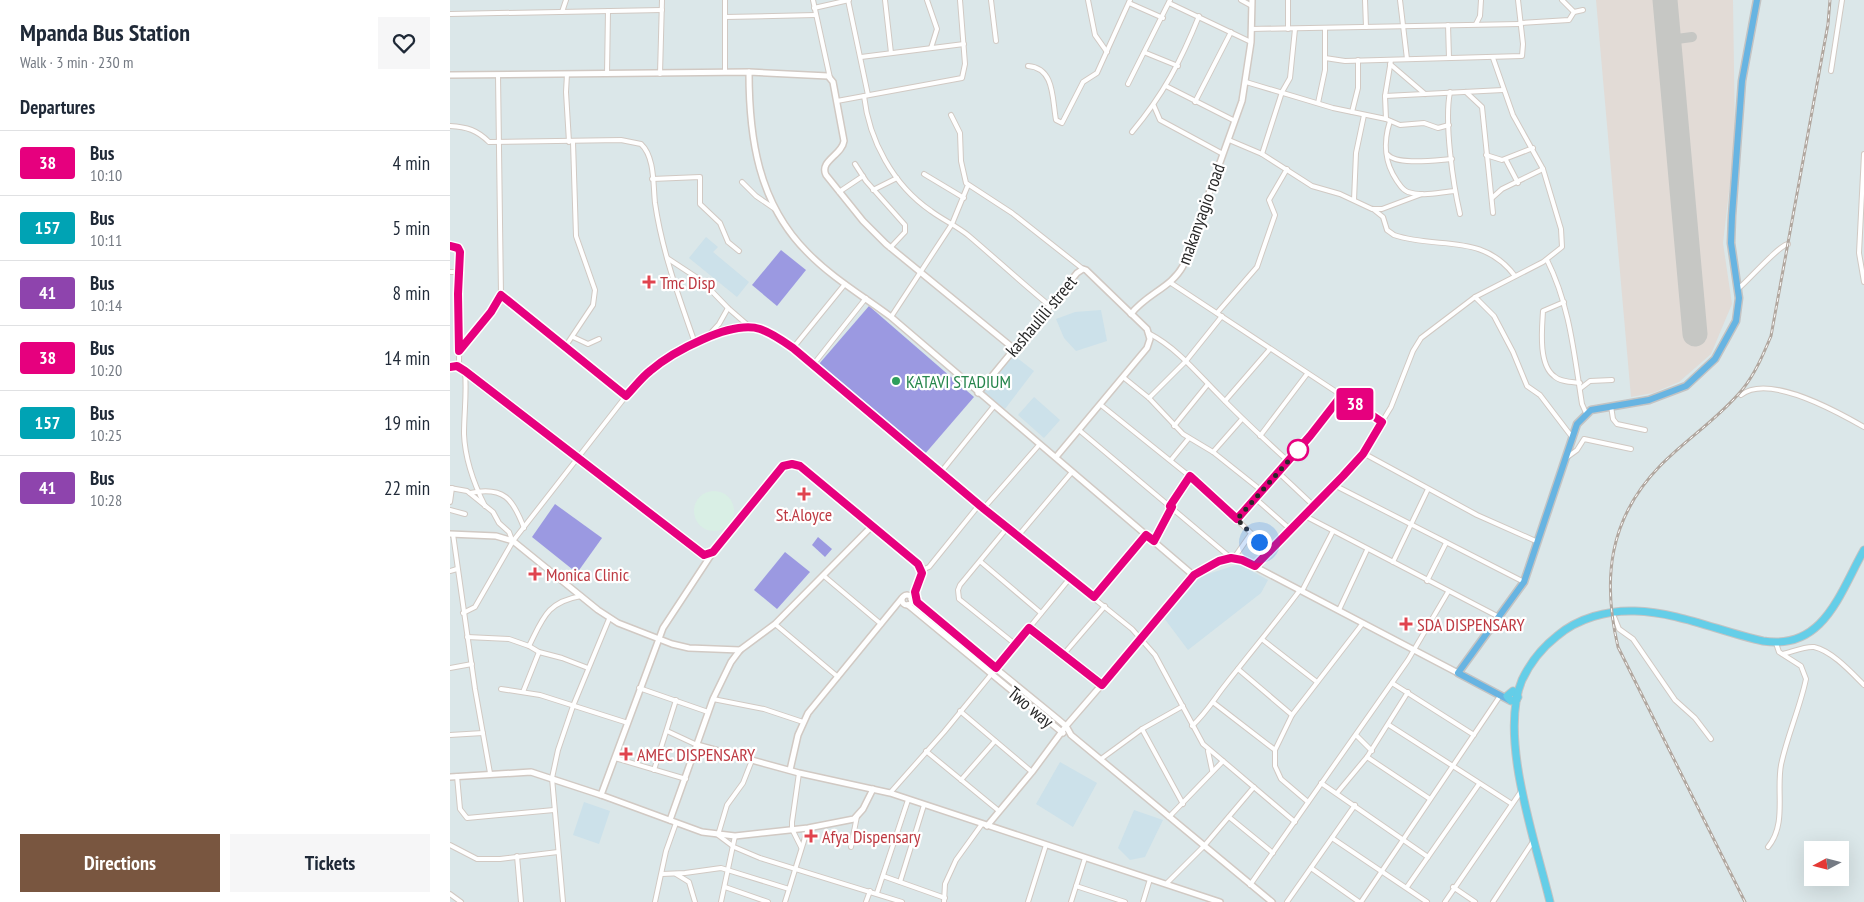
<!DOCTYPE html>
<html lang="en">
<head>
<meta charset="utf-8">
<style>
  :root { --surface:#fff; --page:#f6f6f7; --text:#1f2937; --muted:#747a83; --line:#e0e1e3; --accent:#795640 }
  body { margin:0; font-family:"PT Sans Narrow",sans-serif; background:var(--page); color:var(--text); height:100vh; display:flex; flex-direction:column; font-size:19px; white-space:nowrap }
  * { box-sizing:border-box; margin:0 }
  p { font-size:16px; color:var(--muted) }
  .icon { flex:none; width:28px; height:28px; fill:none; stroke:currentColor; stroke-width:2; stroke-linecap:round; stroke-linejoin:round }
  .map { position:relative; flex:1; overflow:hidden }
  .details { display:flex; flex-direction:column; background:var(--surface); width:450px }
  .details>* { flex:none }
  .badge { padding:0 10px; border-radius:4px; font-size:18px; line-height:32px }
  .needle { width:32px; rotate:263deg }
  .controls { position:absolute; left:1354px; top:841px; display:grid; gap:10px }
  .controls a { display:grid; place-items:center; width:45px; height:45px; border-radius:0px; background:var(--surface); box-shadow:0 5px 20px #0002; font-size:25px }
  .you { position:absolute; width:25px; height:25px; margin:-12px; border:4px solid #fff; border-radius:50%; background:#1a73e8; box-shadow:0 0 0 8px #1a73e833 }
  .map>.badge { position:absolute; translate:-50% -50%; box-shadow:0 0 0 2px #fff }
  h2 { padding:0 20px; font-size:19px; line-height:45px }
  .round { display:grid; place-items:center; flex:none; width:52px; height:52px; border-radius:0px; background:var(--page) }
  .headline { display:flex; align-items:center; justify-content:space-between; height:85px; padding:0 20px }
  h1 { font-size:24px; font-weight:800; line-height:38px }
  .action { display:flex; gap:10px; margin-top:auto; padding:10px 20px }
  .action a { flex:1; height:58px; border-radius:0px; background:var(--accent); color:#fff; font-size:20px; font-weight:800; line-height:58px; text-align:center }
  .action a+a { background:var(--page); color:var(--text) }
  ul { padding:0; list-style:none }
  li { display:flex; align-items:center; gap:15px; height:65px; padding:0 20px; border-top:1px solid var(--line) }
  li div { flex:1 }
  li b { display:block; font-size:19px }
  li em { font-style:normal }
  li .badge { min-width:55px; font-weight:700; text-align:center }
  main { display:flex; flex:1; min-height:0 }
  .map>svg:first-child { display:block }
  .education { fill:#cce1ea }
  .medical { fill:#d9efe5 }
  .airport { fill:#e2dbd6 }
  .pitch { fill:#9b99e1 }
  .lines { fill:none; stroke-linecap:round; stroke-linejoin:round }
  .taxiway { stroke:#c6c7c4; stroke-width:10 }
  .runway { stroke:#c6c7c4; stroke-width:25 }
  .minor-casing { stroke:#d1c9c3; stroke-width:6 }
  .tertiary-casing { stroke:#d1c9c3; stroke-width:8 }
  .primary-casing { stroke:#c3c3c3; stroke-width:9 }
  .trunk-casing { stroke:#c3c3c3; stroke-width:9 }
  .minor { stroke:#fff; stroke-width:4 }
  .tertiary { stroke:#fff; stroke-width:5 }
  .primary { stroke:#67b4e2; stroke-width:6 }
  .trunk { stroke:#64cee8; stroke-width:7 }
  .rail-casing { stroke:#b1a79f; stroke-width:3 }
  .rail { stroke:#fff; stroke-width:1; stroke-dasharray:4; stroke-linecap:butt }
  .line-casing { stroke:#fff; stroke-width:11 }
  .line { stroke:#e6007e; stroke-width:8 }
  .walk { stroke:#282828; stroke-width:5; stroke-dasharray:0 9 }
  .health-dot { fill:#e0444e; stroke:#fff; stroke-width:2 }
  .leisure-dot { fill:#2e9e5b; stroke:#fff; stroke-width:2 }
  .stop-dot { fill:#fff; stroke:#e6007e; stroke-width:2.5 }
  .labels { text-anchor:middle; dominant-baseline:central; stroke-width:4.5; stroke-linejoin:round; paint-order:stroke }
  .street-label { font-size:18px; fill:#282828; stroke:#fff }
  .health-label { font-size:18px; fill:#be3a42; stroke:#fff; text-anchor:start }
  .leisure-label { font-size:18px; fill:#27864d; stroke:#fff; text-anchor:start }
</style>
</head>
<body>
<main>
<section class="details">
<div class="headline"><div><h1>Mpanda Bus Station</h1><p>Walk · 3 min · 230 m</p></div><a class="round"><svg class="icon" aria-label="heart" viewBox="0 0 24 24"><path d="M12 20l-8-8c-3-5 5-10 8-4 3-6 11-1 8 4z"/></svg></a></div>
<h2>Departures</h2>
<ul>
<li><span class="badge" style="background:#e6007e;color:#fff">38</span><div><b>Bus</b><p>10:10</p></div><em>4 min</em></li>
<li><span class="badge" style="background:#00a3b4;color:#fff">157</span><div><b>Bus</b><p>10:11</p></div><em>5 min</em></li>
<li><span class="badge" style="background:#8e44ad;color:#fff">41</span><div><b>Bus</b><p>10:14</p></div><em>8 min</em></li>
<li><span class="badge" style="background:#e6007e;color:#fff">38</span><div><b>Bus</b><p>10:20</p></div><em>14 min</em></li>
<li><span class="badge" style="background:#00a3b4;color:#fff">157</span><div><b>Bus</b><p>10:25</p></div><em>19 min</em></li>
<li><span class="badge" style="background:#8e44ad;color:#fff">41</span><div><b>Bus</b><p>10:28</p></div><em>22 min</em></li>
</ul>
<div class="action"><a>Directions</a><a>Tickets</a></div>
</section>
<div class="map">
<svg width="1414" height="902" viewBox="0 0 1414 902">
  <rect width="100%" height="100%" fill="#dbe7e9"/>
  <g class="education">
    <polygon points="256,237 268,247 263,252 299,282 287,297 239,258"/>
    <polygon points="651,310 657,341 626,351 614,338 606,319 625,312"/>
    <polygon points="562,354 584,371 555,409 533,392"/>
    <polygon points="584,397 610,420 594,438 568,415"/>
    <polygon points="789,564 818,580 811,593 738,650 714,618 749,577"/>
    <polygon points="610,762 647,783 623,827 586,804"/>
    <polygon points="134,802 160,811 149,844 123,835"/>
    <polygon points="684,810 713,820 695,857 680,860 668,848"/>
  </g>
  <circle class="medical" cx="264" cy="511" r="20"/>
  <polygon class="airport" points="1146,0 1283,0 1285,139 1273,243 1282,304 1261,354 1229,382 1203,393 1181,397"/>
  <g class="pitch">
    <polygon points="331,250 356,270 327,306 302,285"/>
    <polygon points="419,306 524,397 474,455 369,364"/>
    <polygon points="105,504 152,538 127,573 82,537"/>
    <polygon points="368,537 382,549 375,557 362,545"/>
    <polygon points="335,552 360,572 327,609 304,590"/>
  </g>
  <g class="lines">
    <polyline class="taxiway" points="1219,40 1242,37"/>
    <polyline class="runway" points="1215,0 1245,334"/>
    <g class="minor-casing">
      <g id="minor">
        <polyline points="363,0 380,78"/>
        <polyline points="398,0 418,95"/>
        <polyline points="435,0 441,53"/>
        <polyline points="477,0 487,29 481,48"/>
        <polyline points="541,0 546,41"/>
        <polyline points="638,0 645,35 657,52"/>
        <polyline points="791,0 802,6"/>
        <polyline points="838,0 838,29"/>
        <polyline points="915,0 916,27"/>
        <polyline points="950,0 957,59"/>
        <polyline points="1112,0 1124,12"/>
        <polyline points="679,3 713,18"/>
        <polyline points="719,3 801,42"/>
        <polyline points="364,8 399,0"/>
        <polyline points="112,12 116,0"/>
        <polyline points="0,14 212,10"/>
        <polyline points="275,17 366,15"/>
        <polyline points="1070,23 1119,20 1124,12 1133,10"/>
        <polyline points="1026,24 1030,16 1031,0"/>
        <polyline points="998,25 999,58"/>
        <polyline points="801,29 1070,24"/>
        <polyline points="696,53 728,66"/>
        <polyline points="411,57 514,44"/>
        <polyline points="875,58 895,61 1072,56 1073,44 1068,0"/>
        <polyline points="940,64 975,94"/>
        <path d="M578,66C605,68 602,99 606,120L612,123L633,82L647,73L680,0"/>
        <polyline points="1381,71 1392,0"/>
        <polyline points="275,72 275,0"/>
        <polyline points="117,74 116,92 119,142"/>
        <polyline points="157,74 158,11"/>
        <polyline points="210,74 212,0"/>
        <polyline points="48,75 51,295 176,396"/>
        <polyline points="796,82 883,108 936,119 950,125 974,123 988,128 999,125"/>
        <polyline points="678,84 720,0"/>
        <polyline points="716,86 785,121"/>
        <path d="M1000,92C994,122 1003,184 1010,214"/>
        <polyline points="1016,92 1032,107 1043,213"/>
        <path d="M414,96C419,140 443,185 481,211C493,220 507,226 519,236C546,259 572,283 600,306"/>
        <polyline points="935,96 1053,90"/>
        <polyline points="387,101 512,78 515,64 510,0"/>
        <polyline points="745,102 781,32"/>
        <polyline points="868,103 875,70 875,28"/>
        <polyline points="704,106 710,120 773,154"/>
        <polyline points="902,112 908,88 908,60"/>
        <polyline points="501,115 510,133 511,161 516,183 562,213 633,269"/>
        <polyline points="936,119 935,96 941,60"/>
        <path d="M940,121C933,143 934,162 947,181C950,185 952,190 958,192C972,197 990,192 1005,191"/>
        <path d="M0,126C17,127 27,130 39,142L171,140L191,144C205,157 203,185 205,203C212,251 229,298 245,343"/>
        <path d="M682,132C713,95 731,61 749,16"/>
        <polyline points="779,140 812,154 862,186 890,194 922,209 932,209 972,194"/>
        <polyline points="812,154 832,92 840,78 845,29"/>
        <path d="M937,154C947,166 987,160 1002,159"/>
        <polyline points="1414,154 1409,253 1414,282"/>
        <polyline points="1036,155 1052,160 1083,148"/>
        <polyline points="1056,160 1068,183"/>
        <polyline points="405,164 416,181 455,225 455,232 440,248"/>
        <polyline points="474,174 514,198"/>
        <polyline points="202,179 250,177 250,204 270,223 278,242 289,251"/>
        <polyline points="292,182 306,196 325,209"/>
        <polyline points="423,190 447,178"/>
        <polyline points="389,192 413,176"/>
        <polyline points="1042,198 1052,189 1093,169"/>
        <polyline points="904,200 906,153 914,115"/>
        <path d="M923,209L933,217L937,230L944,235C988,250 1032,232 1065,276"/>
        <polyline points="0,246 8,249 10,252 9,367"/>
        <polyline points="217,258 252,281 278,308 301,328"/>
        <path d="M1097,260C1120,306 1124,354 1132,404L1136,413"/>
        <polyline points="0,272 8,272"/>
        <polyline points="721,283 932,422"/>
        <path d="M1288,289C1298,281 1329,245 1338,244"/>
        <polyline points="1025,297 1044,316 1063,352 1077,386 1090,395 1122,437"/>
        <path d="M1114,302L1093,311C1092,328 1088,364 1104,376C1110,382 1122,382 1130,383"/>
        <polyline points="767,313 807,267 825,215 819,200 837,169"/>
        <polyline points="441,317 502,224 518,185"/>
        <path d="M700,334C727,348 747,373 769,395C791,418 815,440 838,461"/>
        <polyline points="123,337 138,344 149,339"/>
        <polyline points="257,337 269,324 278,308"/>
        <polyline points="115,347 143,305 145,290 126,236 123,142"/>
        <polyline points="343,348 395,284"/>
        <polyline points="9,351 41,312 51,295"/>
        <polyline points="363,365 416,298"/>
        <polyline points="0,367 7,366 15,371 245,551 254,555 263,553"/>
        <path d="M15,371C17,392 14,413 14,434C15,460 24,484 35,506"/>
        <polyline points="673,377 699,398 733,434 763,452 812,491"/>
        <polyline points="1131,388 1140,381 1162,380"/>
        <path d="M1291,395C1319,373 1388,412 1414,427"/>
        <polyline points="699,398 736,361 772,316"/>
        <polyline points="775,401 820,349"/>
        <polyline points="651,405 748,483 821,552"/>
        <polyline points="1161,406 1163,419 1167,424 1195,430"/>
        <polyline points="724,426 758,384"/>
        <polyline points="629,430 781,558"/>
        <polyline points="810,436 857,374"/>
        <polyline points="763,452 792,419"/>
        <polyline points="913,453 1027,515 1088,542"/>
        <polyline points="1116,458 1127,450 1134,439 1181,449"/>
        <polyline points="721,460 739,438"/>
        <polyline points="491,472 544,406"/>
        <polyline points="829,473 864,506"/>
        <polyline points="884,485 1074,582"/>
        <polyline points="0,488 17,491 43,512 49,523 59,532 62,540"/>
        <path d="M20,493C54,486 63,499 74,528"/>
        <polyline points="806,499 841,530"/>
        <polyline points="0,502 2,488"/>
        <polyline points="720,506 740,476"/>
        <polyline points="533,509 589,445"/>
        <polyline points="0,510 15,514"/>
        <polyline points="855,516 1049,617"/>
        <polyline points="787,519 860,436 892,395"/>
        <polyline points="557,528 510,585 508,590 509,599 565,644"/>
        <polyline points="3,534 25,689 40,773"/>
        <polyline points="568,536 622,472"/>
        <polyline points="704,541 722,507"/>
        <polyline points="784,558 800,535"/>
        <polyline points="531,562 591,613"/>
        <polyline points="943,562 978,489"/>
        <polyline points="805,566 913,453 941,407 963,351 971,338 1025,297 1093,262 1112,247 1111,229 1093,169 1063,115 1043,58"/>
        <polyline points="472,570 479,567 529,505"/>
        <polyline points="0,571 7,569"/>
        <polyline points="374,576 431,624"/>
        <polyline points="977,581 996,543"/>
        <polyline points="852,591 883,531"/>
        <polyline points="644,597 696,535"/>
        <polyline points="889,610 917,550"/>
        <polyline points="1162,612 1169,629 1183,639 1225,700 1245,718 1261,739"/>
        <polyline points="13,613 25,607 63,541 176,396 199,371 245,343 292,328 309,329 343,348 533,509 682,629 705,655 753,744 845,822"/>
        <polyline points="325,624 388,677"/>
        <polyline points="579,628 653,685"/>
        <polyline points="17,637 59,639 79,646 89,652 112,658 138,668"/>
        <polyline points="813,640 867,682"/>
        <path d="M79,646C93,618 97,602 131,596"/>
        <path d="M1333,654C1342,652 1355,646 1364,647C1382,651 1401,672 1414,685"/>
        <polyline points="613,655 655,606"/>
        <polyline points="0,668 22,664"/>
        <polyline points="788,669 842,715"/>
        <polyline points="942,683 1024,735"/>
        <polyline points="189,688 258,712"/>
        <polyline points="51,689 90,695 178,723"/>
        <polyline points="73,692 89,652"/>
        <polyline points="263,699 314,709 353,722"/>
        <polyline points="764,703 825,750"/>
        <polyline points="510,711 582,772"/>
        <polyline points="939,725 1062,804"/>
        <path d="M742,726C757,712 764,699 776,684C801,652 826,622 850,590"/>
        <polyline points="692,729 733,804"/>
        <polyline points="217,731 247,745"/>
        <polyline points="0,735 33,733"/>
        <polyline points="906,735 922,751"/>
        <polyline points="476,751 549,811"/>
        <polyline points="758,751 762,770"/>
        <polyline points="917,757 980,799"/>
        <polyline points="165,758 236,779"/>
        <polyline points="651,759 692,729 733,706"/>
        <polyline points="302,760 293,783 277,805 268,835 284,847 310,858 452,902"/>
        <polyline points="204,770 226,700"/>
        <polyline points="349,773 342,822 342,829 351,847"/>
        <polyline points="7,776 10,809 17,818 104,810"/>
        <polyline points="511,780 545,741"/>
        <polyline points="871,783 978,857"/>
        <polyline points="440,793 494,732 620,578"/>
        <polyline points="887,793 917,757 958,692"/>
        <polyline points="858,802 831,779 825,766 825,750 842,715 913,623"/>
        <polyline points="719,817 773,761"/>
        <polyline points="779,817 823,853"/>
        <polyline points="882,838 977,902"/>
        <polyline points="0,845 27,859 50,859 108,852"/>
        <polyline points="401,847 407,816"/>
        <path d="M1318,847C1337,824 1326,792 1331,765C1337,736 1350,708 1356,679L1351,666L1329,652L1326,643"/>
        <polyline points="67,856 71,902"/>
        <polyline points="861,868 909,902"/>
        <polyline points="212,874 235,873 271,868 339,889"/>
        <polyline points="226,874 239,882 245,902"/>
        <polyline points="433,876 495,898"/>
        <polyline points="450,882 474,805"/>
        <polyline points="717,883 754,846 804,787"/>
        <polyline points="800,885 958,660 998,592"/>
        <polyline points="626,886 675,902"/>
        <polyline points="275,887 318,902"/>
        <polyline points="957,887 1029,784"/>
        <polyline points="1003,887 1025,902"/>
        <polyline points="427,893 458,800"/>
        <polyline points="0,894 11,902"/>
        <polyline points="113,902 102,778 108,750 123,706 159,619"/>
        <polyline points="205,902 216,851 226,823"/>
        <polyline points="271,902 285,836"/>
        <polyline points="335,902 358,828"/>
        <polyline points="416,902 420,891"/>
        <polyline points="494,902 495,884 506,860 532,824"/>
        <polyline points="578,902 596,845"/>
        <polyline points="621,902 635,858"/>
        <polyline points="693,902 700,879"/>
        <polyline points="837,902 905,805"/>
        <polyline points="911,902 1050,696"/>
        <polyline points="995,902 1072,790"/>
        <polyline points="1043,902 1084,840"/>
      </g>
    </g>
    <g class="tertiary-casing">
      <g id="tertiary">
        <path d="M299,72C299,137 308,203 357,252C381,277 413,296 441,317L743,575"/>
        <path d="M0,75L299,72L378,76L383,82L394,141C392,155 369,161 376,175L413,221L436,244L563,348"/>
        <path d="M681,314C696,294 721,288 733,266L792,101L801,42L802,0"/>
        <polyline points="528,393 627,273 633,269 636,270 697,329 700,339 697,348 606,457"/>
        <polyline points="0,534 46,536 63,541 148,610 168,623 222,644 239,648 290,650"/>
        <circle cx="457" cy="600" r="5"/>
        <polyline points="462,600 604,716 616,726 621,735 822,902"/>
        <polyline points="458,605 613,733"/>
        <polyline points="247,745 349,773 440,793 770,902"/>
        <polyline points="340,770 348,735 358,713 452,598"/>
        <polyline points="0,777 81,772 151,795 252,832 285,836 358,828 404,819 413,809 423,789"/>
        <path d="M151,795L213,628L263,552L333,466L342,464L350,466L468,564C477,575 468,588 461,599"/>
        <polyline points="220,820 263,699 281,662 290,650 325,624 422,526"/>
        <path d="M537,826L582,772L616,726L692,638L737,581C753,566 776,553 798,563L1008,673"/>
      </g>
    </g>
    <g class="primary-casing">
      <polyline id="primary" points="1059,700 1008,673 1074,582 1127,424 1141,410 1199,400 1236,386 1265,359 1286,321 1289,298 1281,243 1282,216 1292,81 1307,0"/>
    </g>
    <g class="trunk-casing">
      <g id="trunk">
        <polyline points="1067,699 1061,701 1057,696 1063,691 1068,697"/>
        <path d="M1100,902C1086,843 1048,737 1072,680C1080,663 1093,647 1107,636C1128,618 1158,610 1185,611C1228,612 1271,632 1313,641C1374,651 1390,592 1414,550"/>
      </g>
    </g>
    <use href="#minor" class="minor"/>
    <use href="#tertiary" class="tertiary"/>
    <use href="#primary" class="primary"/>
    <use href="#trunk" class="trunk"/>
    <g class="rail-casing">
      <path id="rail" d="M1295,902L1168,647C1152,579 1159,519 1209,467C1235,440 1268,419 1292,390C1305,374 1313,355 1321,336L1378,24L1380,0"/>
    </g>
    <use href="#rail" class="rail"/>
  </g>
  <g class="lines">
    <g class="line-casing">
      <path id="line" d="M0,246L8,248L10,252L8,294L9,351L41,312L51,295L176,396C184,388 191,378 200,371C222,352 281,320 310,329C322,333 333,341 343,348L534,509L644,597L696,535L704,541L722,507L720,506L740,476L787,519L860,436L892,395L932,422L913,454L893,476L805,566L792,560L781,558L769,561L744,575L652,685L579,628L546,668L467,602L465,592L472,573L468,564L350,466L342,464L333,466L263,552L254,555L15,371L7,366L0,367"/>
    </g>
    <use href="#line" class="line"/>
    <polyline class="walk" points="809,542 787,519 849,449 848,450"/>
  </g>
  <g class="health-dot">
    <path d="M196.5 274.5h5v5h5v5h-5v5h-5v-5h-5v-5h5z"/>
    <path d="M351.5 486.5h5v5h5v5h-5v5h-5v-5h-5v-5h5z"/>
    <path d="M82.5 566.5h5v5h5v5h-5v5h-5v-5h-5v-5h5z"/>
    <path d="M953.5 616.5h5v5h5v5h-5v5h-5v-5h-5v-5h5z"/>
    <path d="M173.5 746.5h5v5h5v5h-5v5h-5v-5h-5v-5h5z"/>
    <path d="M358.5 828.5h5v5h5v5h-5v5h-5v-5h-5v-5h5z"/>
  </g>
  <circle class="leisure-dot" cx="446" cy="381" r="5"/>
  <circle class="stop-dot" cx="848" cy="450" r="10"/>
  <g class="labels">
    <g class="street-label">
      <text transform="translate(751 214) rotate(-70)">makanyagio road</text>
      <text transform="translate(591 316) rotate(-50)">kashaulili street</text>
      <text transform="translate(581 707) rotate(40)">Two way</text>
    </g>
    <g class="health-label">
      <text x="210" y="282">Tmc Disp</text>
      <text x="354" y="514" text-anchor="middle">St.Aloyce</text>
      <text x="96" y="574">Monica Clinic</text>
      <text x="967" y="624">SDA DISPENSARY</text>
      <text x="187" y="754">AMEC DISPENSARY</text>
      <text x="372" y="836">Afya Dispensary</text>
    </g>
    <g class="leisure-label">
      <text x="456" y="381">KATAVI STADIUM</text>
    </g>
  </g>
</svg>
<div class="controls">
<a><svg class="needle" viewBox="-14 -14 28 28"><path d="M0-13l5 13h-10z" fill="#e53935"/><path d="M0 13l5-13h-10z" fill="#747a83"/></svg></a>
</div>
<div class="you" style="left:809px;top:542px"></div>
<b class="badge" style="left:905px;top:404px;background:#e6007e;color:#fff">38</b>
</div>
</main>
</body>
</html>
